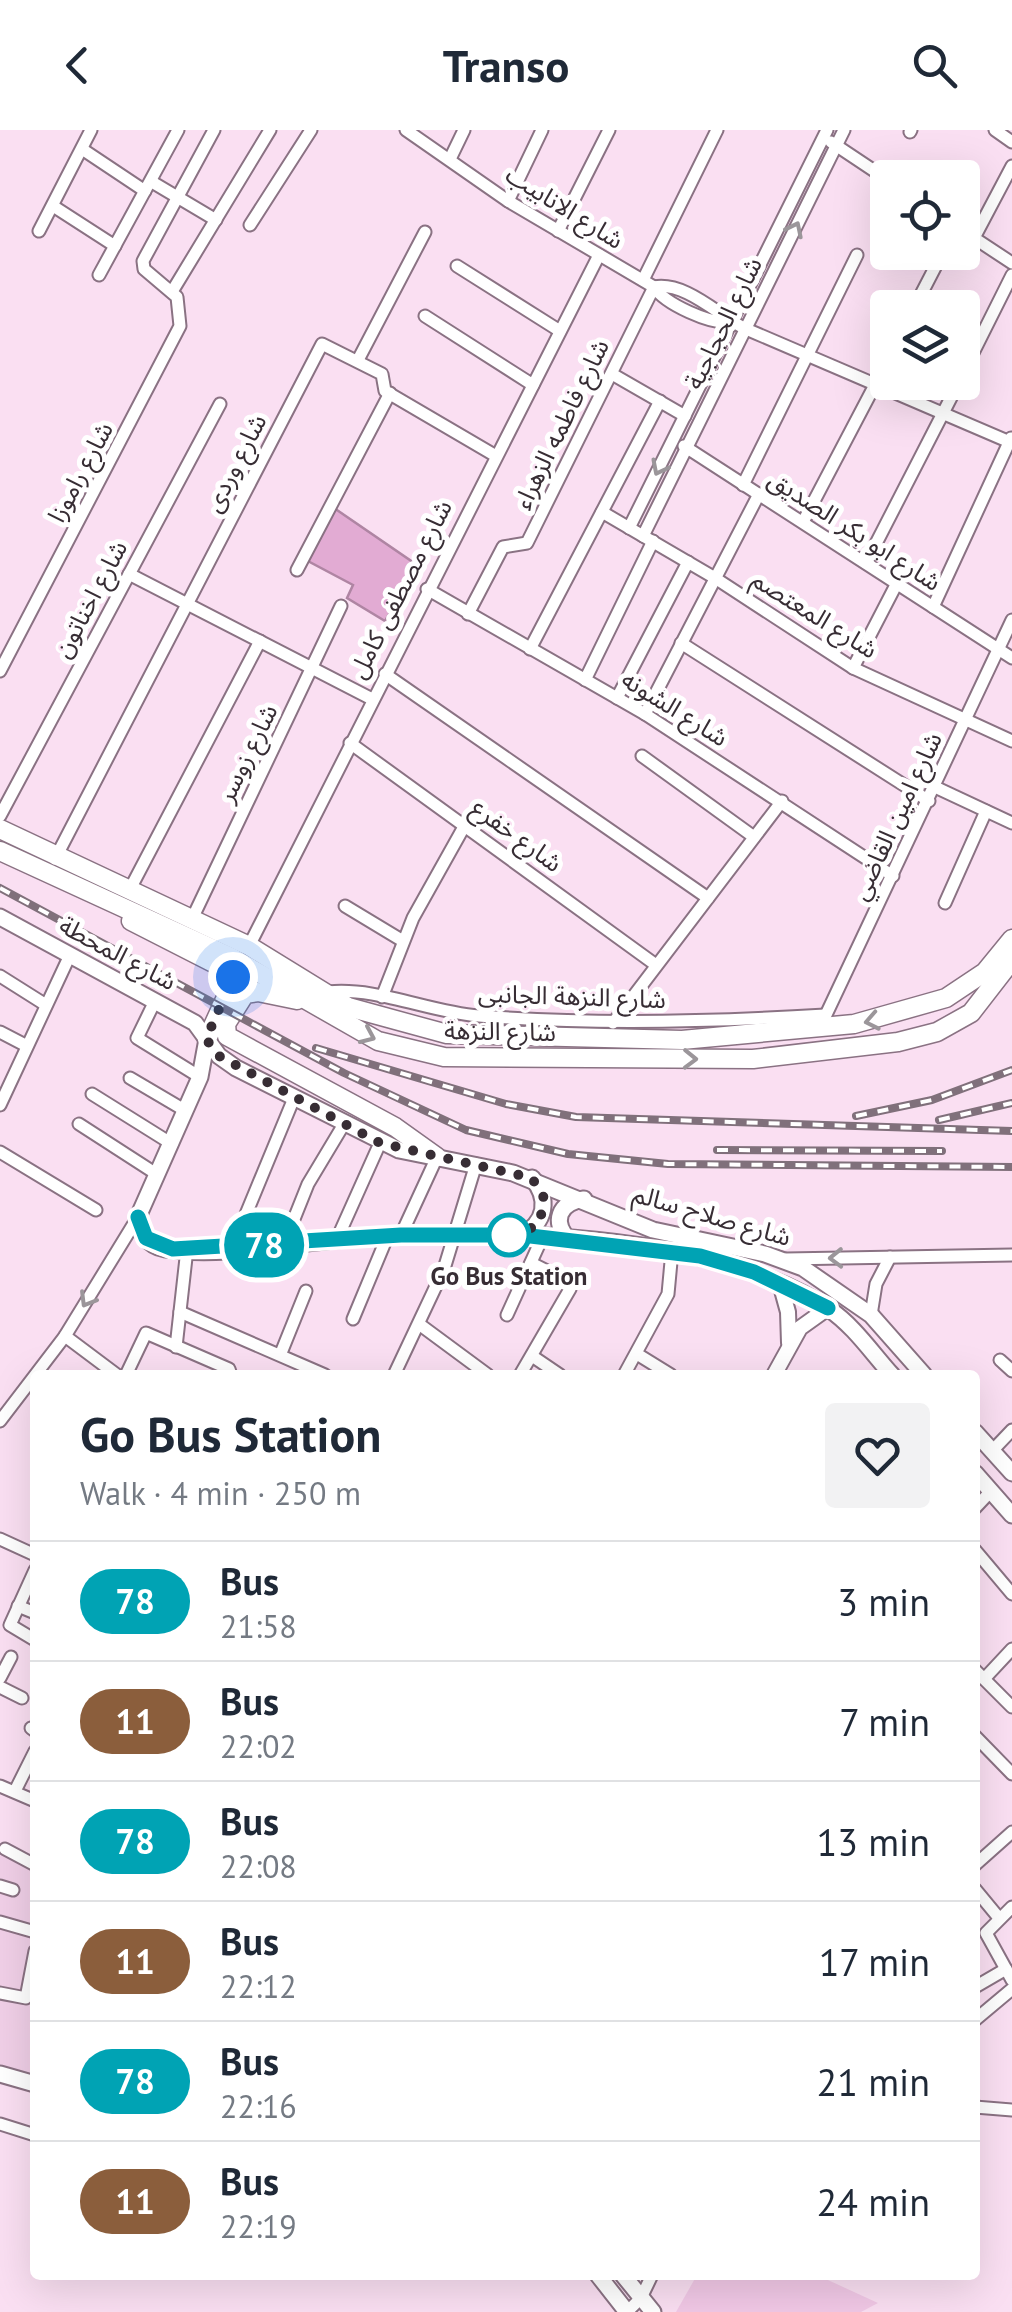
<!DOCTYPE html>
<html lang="en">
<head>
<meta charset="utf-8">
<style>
  :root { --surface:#fff; --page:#f2f2f3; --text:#1f2937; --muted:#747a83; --line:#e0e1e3 }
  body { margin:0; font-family:"PT Sans","Noto Sans Arabic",sans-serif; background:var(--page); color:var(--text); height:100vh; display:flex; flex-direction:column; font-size:38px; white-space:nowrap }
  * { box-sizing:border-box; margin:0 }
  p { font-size:32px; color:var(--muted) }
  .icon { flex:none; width:55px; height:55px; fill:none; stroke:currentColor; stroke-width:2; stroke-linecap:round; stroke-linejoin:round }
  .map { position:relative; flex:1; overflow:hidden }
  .drawer { position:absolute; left:30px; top:1240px; width:950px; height:910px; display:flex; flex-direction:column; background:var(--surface); border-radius:10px; box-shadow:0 10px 40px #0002 }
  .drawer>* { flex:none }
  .badge { padding:0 20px; border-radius:32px; font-size:35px; line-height:65px }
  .fabs { position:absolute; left:870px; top:30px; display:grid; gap:20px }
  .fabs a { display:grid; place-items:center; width:110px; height:110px; border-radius:10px; background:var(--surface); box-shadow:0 10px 40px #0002; font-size:50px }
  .you { position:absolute; width:50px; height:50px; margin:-25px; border:8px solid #fff; border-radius:50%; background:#1a73e8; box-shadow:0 0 0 15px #1a73e833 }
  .map>.badge { position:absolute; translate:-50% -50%; box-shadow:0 0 0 5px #fff }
  .round { display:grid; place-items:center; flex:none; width:105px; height:105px; border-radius:10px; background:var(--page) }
  .headline { display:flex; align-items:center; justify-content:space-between; height:170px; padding:0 50px }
  h1 { font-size:48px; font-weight:700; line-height:75px }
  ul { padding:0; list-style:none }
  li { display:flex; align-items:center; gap:30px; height:120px; padding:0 50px; border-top:2px solid var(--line) }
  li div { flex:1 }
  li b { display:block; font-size:38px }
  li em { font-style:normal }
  li .badge { min-width:110px; font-weight:700; text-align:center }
  header { display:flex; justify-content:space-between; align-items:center; height:130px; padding:0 50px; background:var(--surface); font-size:45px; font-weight:700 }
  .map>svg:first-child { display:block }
  .built { fill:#f0cfe7 }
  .green { fill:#f1c8e6 }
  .water { fill:#e2abd3; stroke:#af85a3; stroke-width:2.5 }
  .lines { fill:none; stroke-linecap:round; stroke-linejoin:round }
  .minor-casing { stroke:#8a7283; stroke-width:15 }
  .tertiary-casing { stroke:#8a7283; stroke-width:18 }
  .secondary-casing { stroke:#8a7283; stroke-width:19 }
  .primary-casing { stroke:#8a7283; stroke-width:21 }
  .minor { stroke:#fff; stroke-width:11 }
  .tertiary { stroke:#fff; stroke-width:14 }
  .secondary { stroke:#fff; stroke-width:15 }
  .primary { stroke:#fff; stroke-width:18 }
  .rail-casing { stroke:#80707b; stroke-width:8 }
  .rail { stroke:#fff; stroke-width:4; stroke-dasharray:11; stroke-linecap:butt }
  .oneway { stroke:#9b969a }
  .line-casing { stroke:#fff; stroke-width:22 }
  .line { stroke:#00a3b4; stroke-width:15 }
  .walk { stroke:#372d34; stroke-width:10; stroke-dasharray:0 18 }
  .stop-dot { fill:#fff; stroke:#00a3b4; stroke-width:5 }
  .labels { text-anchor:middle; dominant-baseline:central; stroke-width:10; stroke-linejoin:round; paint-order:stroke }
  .street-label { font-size:25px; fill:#372d34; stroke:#fff }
  .stop-label { font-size:25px; font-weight:bold; fill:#372d34; stroke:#fff }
</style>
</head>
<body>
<header><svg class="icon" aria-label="back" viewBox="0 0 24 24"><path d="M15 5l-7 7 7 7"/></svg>Transo<svg class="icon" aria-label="search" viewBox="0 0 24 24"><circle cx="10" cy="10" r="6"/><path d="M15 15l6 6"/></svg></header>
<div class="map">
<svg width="1012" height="2182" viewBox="0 0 1012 2182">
  <rect width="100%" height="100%" fill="#fadff2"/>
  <polygon class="built" points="0,1722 35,1734 35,1948 0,1937"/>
  <polygon class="green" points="697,2145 817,2145 878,2173 861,2182 676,2182"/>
  <polygon class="water" points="334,378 417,435 385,491 347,468 353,455 306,430"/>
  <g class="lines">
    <g class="minor-casing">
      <g id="minor">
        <path d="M406,0L508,71L654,157C665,174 711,195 731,192"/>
        <polyline points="995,0 1012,12"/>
        <polyline points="910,2 911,0"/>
        <polyline points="831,12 888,50"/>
        <polyline points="82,19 145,61"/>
        <polyline points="450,29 464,0"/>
        <polyline points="152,52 216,90"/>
        <polyline points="508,71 542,0"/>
        <polyline points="53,76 115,116"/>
        <polyline points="250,95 311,0"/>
        <polyline points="962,100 1012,133"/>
        <polyline points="39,101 91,0"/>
        <polyline points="558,101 609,0"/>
        <polyline points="974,108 1012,36"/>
        <polyline points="457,136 560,201"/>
        <polyline points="99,145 178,0"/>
        <polyline points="643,150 717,0"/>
        <path d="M654,157C686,151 720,187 746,199L1012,313"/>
        <polyline points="173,160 270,0"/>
        <polyline points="914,178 943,122"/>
        <polyline points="425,186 533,255"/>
        <polyline points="358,230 425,102"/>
        <polyline points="612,244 685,286"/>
        <polyline points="962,245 1012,145"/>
        <polyline points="684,316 1012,528"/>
        <polyline points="743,355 857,125"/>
        <polyline points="602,382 715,448 853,538 1012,611"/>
        <polyline points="803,392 888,230"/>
        <polyline points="629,398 827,0"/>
        <polyline points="643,406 844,0"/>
        <polyline points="866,433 959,252"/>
        <polyline points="297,440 390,263"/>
        <polyline points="129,444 372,569"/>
        <polyline points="427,459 645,584 893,746"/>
        <polyline points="933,477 1011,308"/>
        <polyline points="468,484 503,417 527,413 654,157"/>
        <polyline points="681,513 929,671"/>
        <polyline points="530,519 660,271"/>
        <polyline points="853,538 897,453"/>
        <polyline points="0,541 180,196 177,167 144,139 143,131 214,0"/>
        <polyline points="385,544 708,768"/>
        <polyline points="585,550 653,411"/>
        <polyline points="617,568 688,432"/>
        <polyline points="645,584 759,364"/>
        <polyline points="350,613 656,835"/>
        <polyline points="642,626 754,707"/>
        <polyline points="935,657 1012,693"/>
        <polyline points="0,686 220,274"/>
        <polyline points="55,729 322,214 382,244 385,261 496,326"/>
        <polyline points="129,761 260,511"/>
        <polyline points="945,773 986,681"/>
        <polyline points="345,776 403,811"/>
        <polyline points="192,789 341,476"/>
        <polyline points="249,816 599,125"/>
        <polyline points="0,846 46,875"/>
        <path d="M328,862C378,857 429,882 479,886C595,895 710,892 825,885"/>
        <polyline points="382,867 413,788 465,695"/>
        <polyline points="155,871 137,908 200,947"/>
        <polyline points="824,889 1012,490"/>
        <polyline points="613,893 782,671"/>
        <polyline points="0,902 27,916"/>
        <polyline points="130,948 186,981"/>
        <polyline points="92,964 172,1014"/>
        <polyline points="0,975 70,825"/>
        <polyline points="79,994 158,1045"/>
        <polyline points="0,1022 96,1080"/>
        <polyline points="401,1105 437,1027"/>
        <polyline points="337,1109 380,1013"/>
        <polyline points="284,1114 308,1054 344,994"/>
        <polyline points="232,1118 294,968"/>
        <polyline points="786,1129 1012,1125"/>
        <polyline points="180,1182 325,1245"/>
        <polyline points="507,1185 542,1108"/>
        <polyline points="871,1185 876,1154 890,1127"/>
        <polyline points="353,1189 388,1105"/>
        <polyline points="419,1194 488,1245"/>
        <polyline points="65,1206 117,1245"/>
        <polyline points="176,1217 187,1119"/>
        <polyline points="281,1223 306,1161"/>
        <polyline points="637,1224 671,1245"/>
        <polyline points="532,1226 560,1245"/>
        <polyline points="1000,1230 1012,1241"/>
        <polyline points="126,1245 146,1203 229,1239 231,1245"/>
        <polyline points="394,1245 444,1139 476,1034"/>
        <polyline points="520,1245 570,1159 565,1150 531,1133"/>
        <polyline points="624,1245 668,1164 672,1121"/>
        <polyline points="0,1291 65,1206 138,1087"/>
        <polyline points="992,1321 1012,1300"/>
        <polyline points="975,1378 991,1361"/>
        <polyline points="0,1409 35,1425"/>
        <polyline points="975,1420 1012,1464"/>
        <polyline points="35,1440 10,1495 35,1510"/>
        <polyline points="18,1476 35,1483"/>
        <polyline points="975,1540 1012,1577"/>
        <polyline points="0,1548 11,1527"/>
        <polyline points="984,1549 1012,1519"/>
        <polyline points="0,1557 22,1568"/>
        <polyline points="31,1598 35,1601"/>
        <polyline points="975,1606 1012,1644"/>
        <polyline points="0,1656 35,1671"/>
        <polyline points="15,1661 35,1621"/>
        <polyline points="5,1719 35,1735"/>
        <polyline points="975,1735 1012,1702"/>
        <polyline points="0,1756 13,1760"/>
        <polyline points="975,1759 999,1788"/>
        <polyline points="1012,1777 986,1803 1012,1850"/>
        <polyline points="0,1792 35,1802"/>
        <polyline points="975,1857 1006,1839"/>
        <polyline points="0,1863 26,1868 35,1821"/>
        <polyline points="975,1890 1012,1859"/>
        <polyline points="975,1977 1012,1980"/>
        <polyline points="0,1994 35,2005"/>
        <polyline points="627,2182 641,2168 652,2145"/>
      </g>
    </g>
    <g class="tertiary-casing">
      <g id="tertiary">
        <polyline points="780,1153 788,1182 789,1213"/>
        <polyline points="774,1245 800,1198 828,1178"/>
      </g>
    </g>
    <g class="secondary-casing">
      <g id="secondary">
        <polyline points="0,787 195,893 219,926 236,938 399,1020 513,1043 653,1100 765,1124 803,1138 871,1185 924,1245"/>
        <path d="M207,909L200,947L138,1087C140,1103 148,1116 165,1119C218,1128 293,1113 347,1109C486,1098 711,1100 829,1179C854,1196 872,1223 892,1245"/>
        <path d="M521,1105C546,1093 550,1069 532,1048"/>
        <path d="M569,1110C552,1092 558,1073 584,1069"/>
        <polyline points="975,1302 1012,1343"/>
        <polyline points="975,1343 1012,1385"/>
        <polyline points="0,1944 35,1954"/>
        <polyline points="598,2145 627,2182"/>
        <polyline points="623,2145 653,2182"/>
      </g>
    </g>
    <g class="primary-casing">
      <g id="primary">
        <polyline points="0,699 249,816 348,877 447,904 682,910 854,894 946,868 985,842 1012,809"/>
        <polyline points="0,721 233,828 378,911 444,927 753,929 898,912 937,902 971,883 1012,830"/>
        <polyline points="131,791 231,842 233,852 207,909"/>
        <polyline points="297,870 258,862 245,864 226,894 227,906 395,997 437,1027"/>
      </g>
    </g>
    <use href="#minor" class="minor"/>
    <use href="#tertiary" class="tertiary"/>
    <use href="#secondary" class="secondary"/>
    <use href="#primary" class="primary"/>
    <g class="rail-casing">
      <g id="rail">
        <polyline points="0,758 344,943 466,1000 568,1024 668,1034 1012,1037"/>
        <polyline points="316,918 506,974 576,987 1012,1001"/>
        <polyline points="856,986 932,970 1012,940"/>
        <polyline points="939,990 1012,973"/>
        <polyline points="717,1020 942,1021"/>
      </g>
    </g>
    <use href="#rail" class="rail"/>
  </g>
  <defs><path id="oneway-chevron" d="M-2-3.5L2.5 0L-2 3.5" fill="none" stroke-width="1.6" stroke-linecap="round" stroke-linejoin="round" transform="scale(2.5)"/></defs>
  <g class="oneway">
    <use href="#oneway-chevron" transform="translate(795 99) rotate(-64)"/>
    <use href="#oneway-chevron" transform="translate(659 338) rotate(117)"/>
    <use href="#oneway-chevron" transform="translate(872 891) rotate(169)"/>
    <use href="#oneway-chevron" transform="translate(368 906) rotate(24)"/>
    <use href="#oneway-chevron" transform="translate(690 929) rotate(1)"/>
    <use href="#oneway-chevron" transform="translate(836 1128) rotate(179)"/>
    <use href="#oneway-chevron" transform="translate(87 1170) rotate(121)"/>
  </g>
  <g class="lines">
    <g class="line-casing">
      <polyline id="line" points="138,1087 146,1108 173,1119 401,1105 522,1105 700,1126 754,1142 828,1178"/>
    </g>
    <use href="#line" class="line"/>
    <polyline class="walk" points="233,847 206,909 219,926 380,1013 532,1048 544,1068 540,1091 522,1105 509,1105"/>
  </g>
  <circle class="stop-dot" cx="509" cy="1105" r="20"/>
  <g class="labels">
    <g class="street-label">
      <text transform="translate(565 77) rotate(32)">شارع الانابيب</text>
      <text transform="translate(723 193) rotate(-64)">شارع الحجاجية</text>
      <text transform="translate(561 294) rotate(-64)">شارع فاطمه الزهراء</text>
      <text transform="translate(235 333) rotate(-63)">شارع وردى</text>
      <text transform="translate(80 342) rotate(-62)">شارع راموزا</text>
      <text transform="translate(855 400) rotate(33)">شارع ابو بكر الصديق</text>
      <text transform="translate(400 459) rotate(-63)">شارع مصطفى كامل</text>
      <text transform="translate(90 469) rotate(-62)">شارع اخناتون</text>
      <text transform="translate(815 484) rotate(32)">شارع المعتصم</text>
      <text transform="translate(675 578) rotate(32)">شارع الشونه</text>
      <text transform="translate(247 623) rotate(-64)">شارع زوسر</text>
      <text transform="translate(896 686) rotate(-65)">شارع امين القاضي</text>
      <text transform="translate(517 705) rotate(36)">شارع خفرع</text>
      <text transform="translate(118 823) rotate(28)">شارع المحطة</text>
      <text transform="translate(572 866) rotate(2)">شارع النزهة الجانبى</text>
      <text transform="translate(500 901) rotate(1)">شارع النزهة</text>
      <text transform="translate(712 1085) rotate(16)">شارع صلاح سالم</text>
    </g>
    <g class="stop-label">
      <text x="509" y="1146">Go Bus Station</text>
    </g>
  </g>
</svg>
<div class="fabs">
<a><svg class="icon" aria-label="locate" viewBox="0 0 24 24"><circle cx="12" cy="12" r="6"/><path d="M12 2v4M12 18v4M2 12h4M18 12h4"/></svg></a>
<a><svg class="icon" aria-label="layers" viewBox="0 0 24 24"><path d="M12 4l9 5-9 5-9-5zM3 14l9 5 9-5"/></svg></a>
</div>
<div class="you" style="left:233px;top:847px"></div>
<b class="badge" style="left:264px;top:1115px;background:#00a3b4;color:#fff">78</b>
<section class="drawer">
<div class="headline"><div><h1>Go Bus Station</h1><p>Walk · 4 min · 250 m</p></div><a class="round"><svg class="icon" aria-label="heart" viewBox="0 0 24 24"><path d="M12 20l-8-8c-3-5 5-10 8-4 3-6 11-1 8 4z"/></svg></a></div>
<ul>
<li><span class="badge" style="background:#00a3b4;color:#fff">78</span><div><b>Bus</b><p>21:58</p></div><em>3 min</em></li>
<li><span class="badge" style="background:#8b5e3c;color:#fff">11</span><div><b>Bus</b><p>22:02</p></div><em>7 min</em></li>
<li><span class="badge" style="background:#00a3b4;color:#fff">78</span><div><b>Bus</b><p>22:08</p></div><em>13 min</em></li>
<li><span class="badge" style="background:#8b5e3c;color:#fff">11</span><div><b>Bus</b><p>22:12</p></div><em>17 min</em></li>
<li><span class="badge" style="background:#00a3b4;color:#fff">78</span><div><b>Bus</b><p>22:16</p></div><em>21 min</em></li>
<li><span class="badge" style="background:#8b5e3c;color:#fff">11</span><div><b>Bus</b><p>22:19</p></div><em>24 min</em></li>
</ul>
</section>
</div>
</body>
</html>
